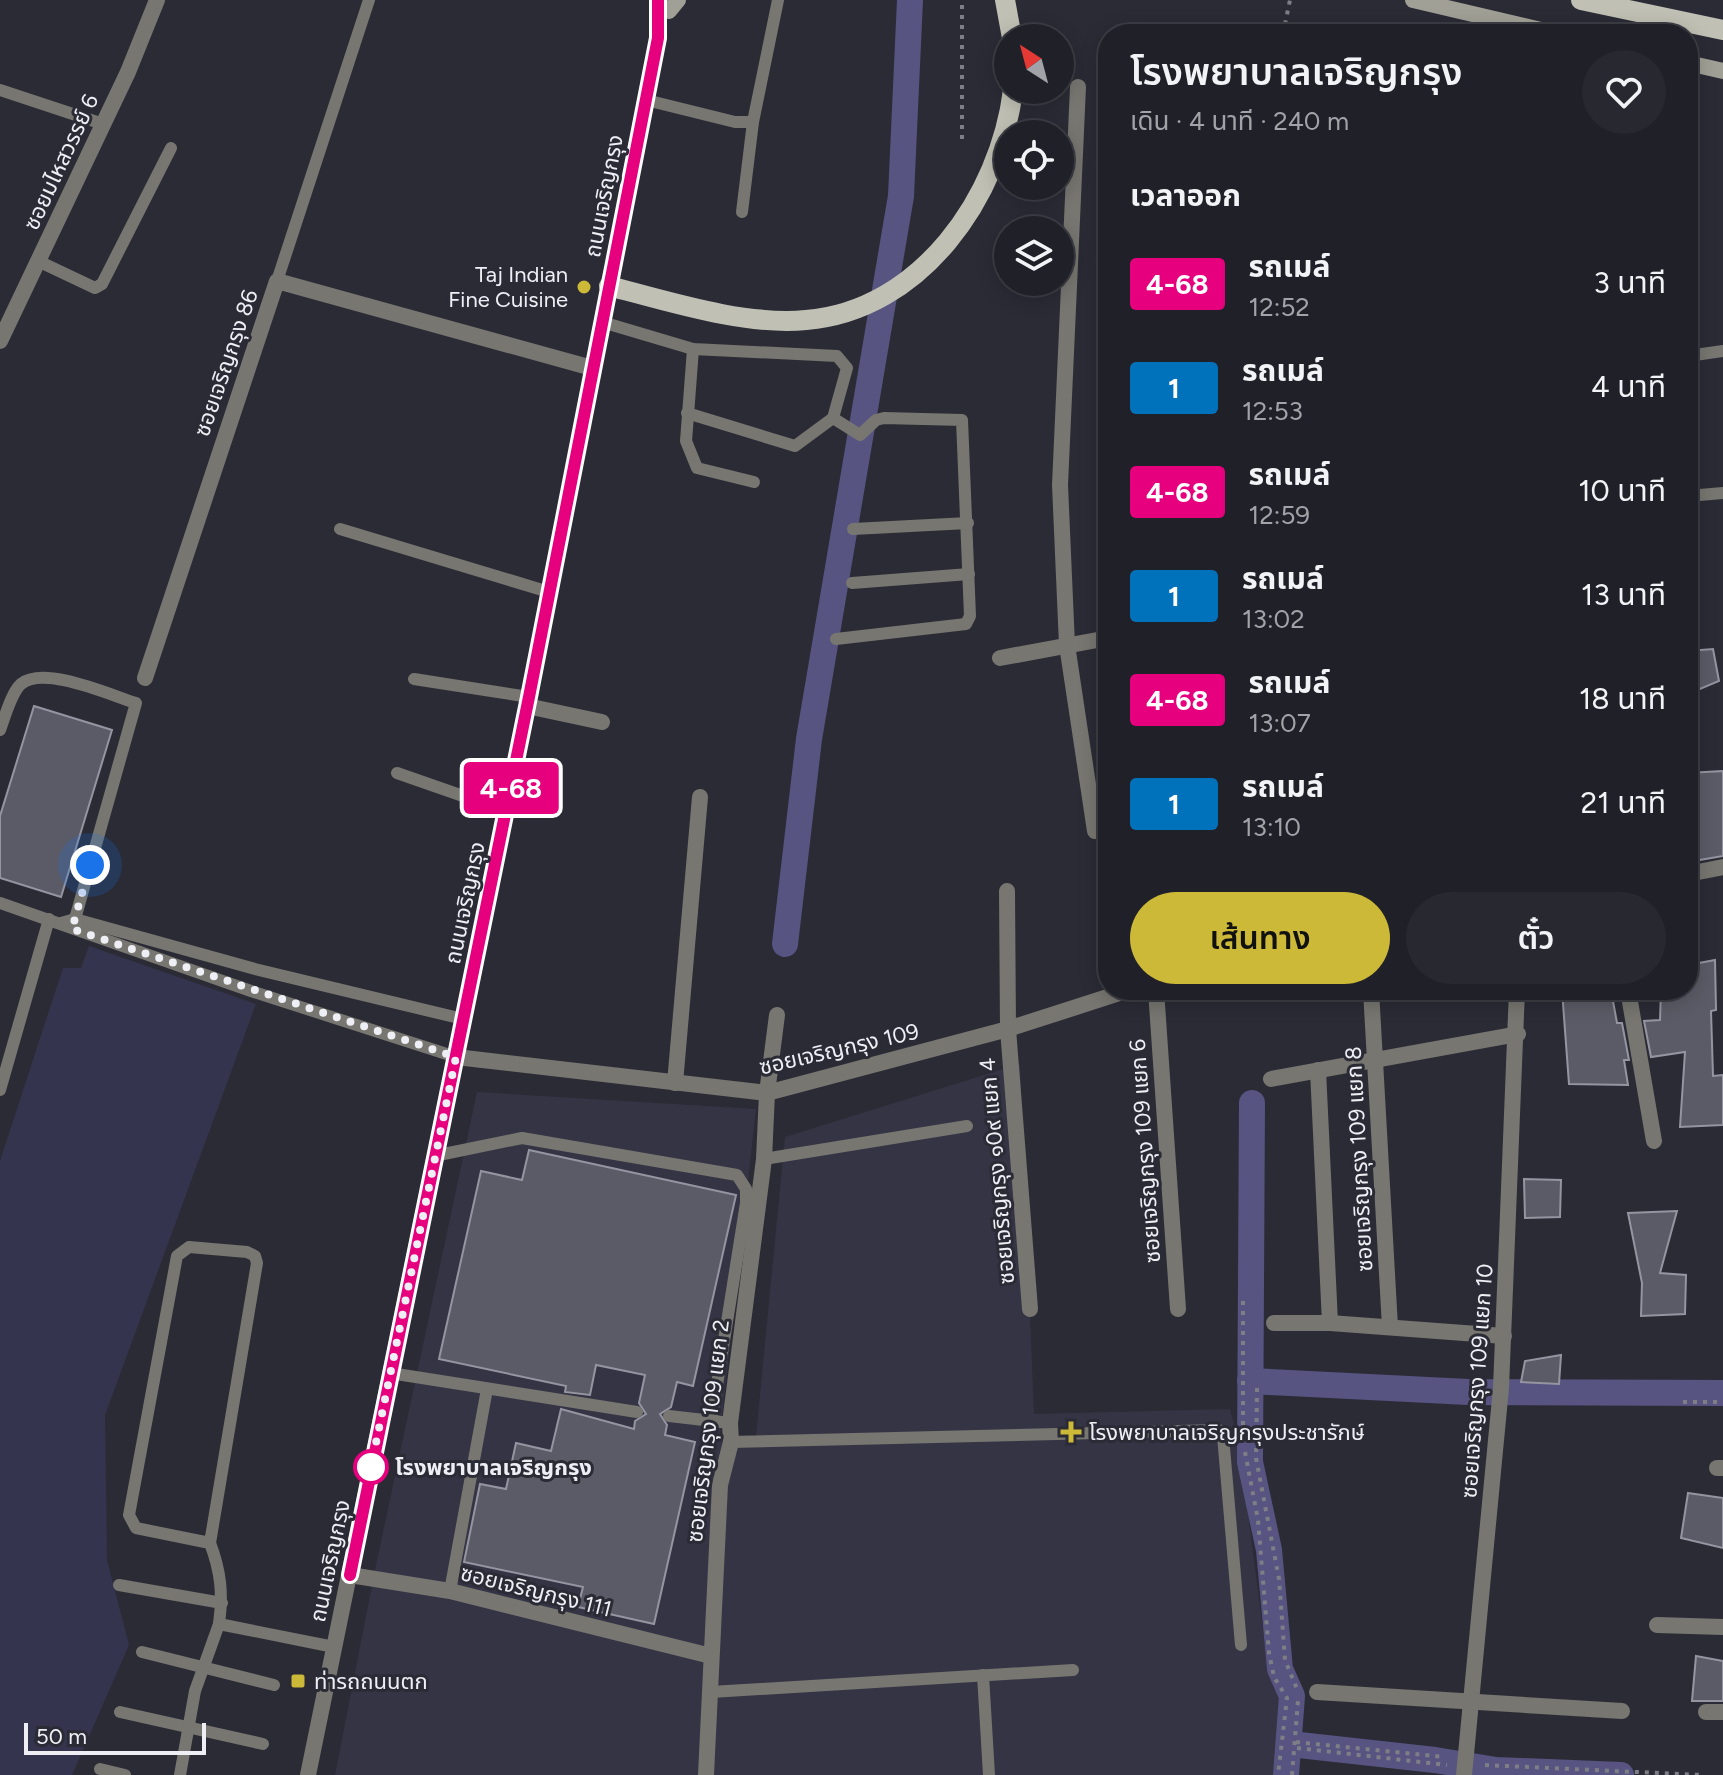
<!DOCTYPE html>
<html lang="th">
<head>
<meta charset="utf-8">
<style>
  :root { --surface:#202028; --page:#282830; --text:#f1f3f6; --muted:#a2a3a8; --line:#3d3e45; --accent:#cdb938 }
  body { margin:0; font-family:Figtree,"Noto Sans Thai",sans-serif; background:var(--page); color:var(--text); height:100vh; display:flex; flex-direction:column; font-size:30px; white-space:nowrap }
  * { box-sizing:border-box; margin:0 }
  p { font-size:26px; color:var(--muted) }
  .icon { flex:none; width:44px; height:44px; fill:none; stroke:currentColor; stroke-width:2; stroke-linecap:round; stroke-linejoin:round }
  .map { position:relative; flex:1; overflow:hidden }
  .panel { position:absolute; left:1098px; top:24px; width:600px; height:976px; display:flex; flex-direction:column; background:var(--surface); border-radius:32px; box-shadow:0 4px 20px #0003,0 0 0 2px var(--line) }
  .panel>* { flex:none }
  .badge { padding:0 16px; border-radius:6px; font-size:28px; line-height:52px }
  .needle { width:52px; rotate:324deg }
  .controls { position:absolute; left:994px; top:24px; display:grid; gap:16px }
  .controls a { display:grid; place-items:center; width:80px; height:80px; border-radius:50%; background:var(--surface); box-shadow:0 4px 20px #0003,0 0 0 2px var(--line); font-size:40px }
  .scale { position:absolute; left:24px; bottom:20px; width:182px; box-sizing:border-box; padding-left:8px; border:4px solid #eeeef5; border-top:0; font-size:22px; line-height:28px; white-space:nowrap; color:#eeeef5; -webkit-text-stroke:6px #2b2b36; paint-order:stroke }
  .you { position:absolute; width:40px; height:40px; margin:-20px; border:6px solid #fff; border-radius:50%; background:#1a73e8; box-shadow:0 0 0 12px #1a73e833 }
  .map>.badge { position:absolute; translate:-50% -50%; box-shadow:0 0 0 4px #fff }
  h2 { padding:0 32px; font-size:30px; line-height:72px }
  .round { display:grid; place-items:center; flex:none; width:84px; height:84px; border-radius:42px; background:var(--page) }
  .summary { display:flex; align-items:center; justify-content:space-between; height:136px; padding:0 32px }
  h1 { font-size:38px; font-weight:600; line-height:60px }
  .cta { display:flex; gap:16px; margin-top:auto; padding:16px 32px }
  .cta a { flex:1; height:92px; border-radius:48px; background:var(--accent); color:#111; font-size:32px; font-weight:600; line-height:92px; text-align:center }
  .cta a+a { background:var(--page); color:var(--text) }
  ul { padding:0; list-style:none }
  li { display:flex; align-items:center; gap:24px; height:104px; padding:0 32px }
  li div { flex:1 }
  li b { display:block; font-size:30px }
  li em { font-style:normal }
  li .badge { min-width:88px; font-weight:700; text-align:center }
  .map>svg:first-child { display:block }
  .built { fill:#343445 }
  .green { fill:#35344e }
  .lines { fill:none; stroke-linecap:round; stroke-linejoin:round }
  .canal { stroke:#575482; stroke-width:26 }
  .building { fill:#5b5b67; stroke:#9595a2; stroke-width:2 }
  .path { stroke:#7e7e87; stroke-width:4; stroke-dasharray:4 6; stroke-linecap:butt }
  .service { stroke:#777670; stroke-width:12 }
  .minor { stroke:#777670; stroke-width:16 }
  .tertiary { stroke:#777670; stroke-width:16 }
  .secondary { stroke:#a1a096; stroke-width:16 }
  .primary { stroke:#c1c0b4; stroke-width:20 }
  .line-casing { stroke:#fff; stroke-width:18 }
  .line { stroke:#e6007e; stroke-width:12 }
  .walk { stroke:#eeeef5; stroke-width:8; stroke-dasharray:0 14.4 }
  .poi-dot { fill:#cdb938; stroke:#2b2b36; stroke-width:3 }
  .stop-dot { fill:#fff; stroke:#e6007e; stroke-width:4 }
  .labels { text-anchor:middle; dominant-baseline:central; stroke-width:6; stroke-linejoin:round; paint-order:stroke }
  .street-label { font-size:22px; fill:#eeeef5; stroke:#2b2b36 }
  .poi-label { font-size:22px; fill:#eeeef5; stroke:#2b2b36; text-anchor:start }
  .stop-label { font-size:22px; font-weight:bold; fill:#eeeef5; stroke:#2b2b36; text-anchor:start }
</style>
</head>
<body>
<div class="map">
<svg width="1723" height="1775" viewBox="0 0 1723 1775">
  <rect width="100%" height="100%" fill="#2b2b36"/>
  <polygon class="built" points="1020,1064 1034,1414 1230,1409 1239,1443 1269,1677 1283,1700 1274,1775 335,1775 376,1565 477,1092 756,1109 720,1435 756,1436 785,1137"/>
  <polygon class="green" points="89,946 256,1004 105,1415 107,1560 129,1645 72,1775 0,1775 0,1161 63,968 81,968"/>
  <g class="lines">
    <g class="canal">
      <polyline points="785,944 809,739 901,196 910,0"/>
      <polyline points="1252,1103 1250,1462 1269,1550 1280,1669 1292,1696 1286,1775"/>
      <polyline points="1250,1381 1468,1392 1723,1393"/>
      <polyline points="1290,1744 1435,1760 1496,1770 1621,1775"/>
    </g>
  </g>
  <g class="building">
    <polygon points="1713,649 1719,681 1688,694 1688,651"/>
    <polygon points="34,706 112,730 61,897 0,878 0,816"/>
    <polygon points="1723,771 1723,856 1688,862 1688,773"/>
    <polygon points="1715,960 1716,1010 1711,1011 1713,1076 1723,1075 1723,1125 1680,1127 1685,1052 1651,1057 1644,1021 1660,1020 1661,990 1688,990 1688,965"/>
    <polygon points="1562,990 1611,990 1617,1023 1622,1023 1629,1060 1624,1060 1628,1085 1569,1084"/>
    <polygon points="529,1150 736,1195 693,1386 677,1382 671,1407 660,1414 667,1425 665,1435 695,1442 654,1624 578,1607 583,1587 464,1562 480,1484 506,1489 516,1443 551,1451 561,1409 634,1429 635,1421 646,1414 639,1403 645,1375 596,1365 590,1395 565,1392 566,1386 439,1359 481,1171 522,1180"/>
    <polygon points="1524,1179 1561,1180 1560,1217 1525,1218"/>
    <polygon points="1677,1211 1660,1273 1686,1275 1685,1314 1641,1316 1642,1283 1628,1213"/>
    <polygon points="1561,1355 1559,1384 1521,1382 1525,1361"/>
    <polygon points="1688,1493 1723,1498 1723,1548 1681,1538"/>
    <polygon points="1696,1656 1723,1661 1723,1701 1692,1701"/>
  </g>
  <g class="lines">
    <g class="path">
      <polyline points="1283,34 1290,0"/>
      <polyline points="962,139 962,0"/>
      <polyline points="1257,1388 1256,1458 1279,1579 1285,1660 1297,1689"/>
      <polyline points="1683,1402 1723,1402"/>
      <polyline points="1243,1435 1243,1301"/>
      <polyline points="1245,1452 1258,1520 1269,1653 1274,1677 1287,1698 1278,1775"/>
      <polyline points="1296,1742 1445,1757"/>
      <polyline points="1297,1748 1447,1765"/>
      <polyline points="1485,1765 1702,1775"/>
      <polyline points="1292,1775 1298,1701"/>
    </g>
    <g class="service">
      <polyline points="0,90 103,124"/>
      <polyline points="646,100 735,122 753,122 778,0"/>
      <polyline points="742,212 753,122"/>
      <polyline points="38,261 95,288 102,284 171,148"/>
      <polyline points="277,281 369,0"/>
      <polyline points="602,322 693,349 837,356 847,368 833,418 860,435 876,420 884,418 962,420 970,616 966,624 836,639"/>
      <polyline points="693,349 686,441 697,468 754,482"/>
      <polyline points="1688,356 1723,351"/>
      <polyline points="687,413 795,446 833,418"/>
      <polyline points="1688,496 1723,493"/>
      <polyline points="340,529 549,592"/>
      <polyline points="853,529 968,523"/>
      <polyline points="852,583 969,574"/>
      <polyline points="414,679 529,697"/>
      <path d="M0,730C5,717 11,693 21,684C44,665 110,695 136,703L73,926"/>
      <polyline points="397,773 506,811"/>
      <polyline points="0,903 251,991 456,1057"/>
      <polyline points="61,923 75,919 255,969 463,1019"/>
      <polyline points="0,1090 49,919"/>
      <polyline points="434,1156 522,1138 737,1175 746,1189 746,1203 711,1422"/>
      <polyline points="764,1159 967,1126"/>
      <polyline points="390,1373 637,1412"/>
      <polyline points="669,1416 730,1423"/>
      <polyline points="731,1442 1219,1430 1223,1436 1241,1645"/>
      <path d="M210,1543L136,1528L129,1515L177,1256L189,1247L247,1252L255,1256L257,1263L210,1543C221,1572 223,1594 219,1624L334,1647"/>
      <polyline points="119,1585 222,1603"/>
      <polyline points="450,1591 487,1389"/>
      <polyline points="142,1652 274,1685"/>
      <polyline points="983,1675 989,1775"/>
      <polyline points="711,1692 1073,1670"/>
      <polyline points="120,1712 263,1744"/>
      <polyline points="100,1769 125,1775"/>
      <polyline points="180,1775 195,1691 219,1624"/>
    </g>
    <g class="minor">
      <polyline points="1078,87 1060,485 1067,645 1095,831"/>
      <polyline points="0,341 128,72 157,0"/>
      <polyline points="1000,658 1108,638"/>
      <polyline points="145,678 277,281 592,368"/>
      <polyline points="527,706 602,722"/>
      <polyline points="1688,874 1723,867"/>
      <polyline points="1007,891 1008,1029 1030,1309"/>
      <polyline points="1156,990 1178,1309"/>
      <polyline points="1371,990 1390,1327"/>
      <polyline points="1628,990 1654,1141"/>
      <polyline points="456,1057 767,1093 1008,1029 1129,990"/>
      <polyline points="1318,1070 1330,1323"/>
      <polyline points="1271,1079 1518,1034"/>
      <polyline points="675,1083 700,797"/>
      <polyline points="1274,1323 1330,1323 1504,1336"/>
      <polyline points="1717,1468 1723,1468"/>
      <polyline points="350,1575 450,1591 711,1656"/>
      <polyline points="1657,1625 1723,1627"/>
      <polyline points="1317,1692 1622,1711"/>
      <polyline points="1706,1712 1723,1712"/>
      <polyline points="706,1775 720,1485 731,1442 730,1423 764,1159 767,1093 777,1015"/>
      <polyline points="1464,1775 1501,1388 1517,990"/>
    </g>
    <polyline class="tertiary" points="308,1775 529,697 658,38 658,0"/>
    <g class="secondary">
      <polyline points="1413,0 1558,34"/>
      <polyline points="669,11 678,0"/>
      <polyline points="1688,63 1723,71"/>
    </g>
    <g class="primary">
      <polyline points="1005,0 1012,38"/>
      <polyline points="1581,0 1723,30"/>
      <path d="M609,286C667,301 745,326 806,320C921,311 1000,196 1013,90"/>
    </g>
  </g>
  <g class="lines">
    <g class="line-casing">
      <polyline id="line" points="350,1575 529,697 658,38 658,0"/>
    </g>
    <use href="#line" class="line"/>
    <polyline class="walk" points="90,865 72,929 456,1057 371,1467"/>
  </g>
  <g class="poi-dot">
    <circle cx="584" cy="287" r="8"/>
    <path d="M1067 1420h8v8h8v8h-8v8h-8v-8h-8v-8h8z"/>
    <rect x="290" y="1673" width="16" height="16" rx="4"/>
  </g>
  <circle class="stop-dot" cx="371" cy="1467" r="16"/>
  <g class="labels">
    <g class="street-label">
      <text transform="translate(61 162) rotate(-65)">ซอยมไหสวรรย์ 6</text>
      <text transform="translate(604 196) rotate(-79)">ถนนเจริญกรุง</text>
      <text transform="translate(226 363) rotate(-71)">ซอยเจริญกรุง 86</text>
      <text transform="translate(465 903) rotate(-78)">ถนนเจริญกรุง</text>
      <text transform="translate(839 1049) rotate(-13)">ซอยเจริญกรุง 109</text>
      <text transform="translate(1145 1151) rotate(-94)">ซอยเจริญกรุง 109 แยก 6</text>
      <text transform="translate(1359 1159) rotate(-93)">ซอยเจริญกรุง 109 แยก 8</text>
      <text transform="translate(997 1171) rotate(-95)">ซอยเจริญกรุง ๑0๙ แยก 4</text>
      <text transform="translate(1477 1381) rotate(-86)">ซอยเจริญกรุง 109 แยก 10</text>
      <text transform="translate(708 1431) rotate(-83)">ซอยเจริญกรุง 109 แยก 2</text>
      <text transform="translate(330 1561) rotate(-78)">ถนนเจริญกรุง</text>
      <text transform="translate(536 1591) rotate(14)">ซอยเจริญกรุง 111</text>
    </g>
    <g class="poi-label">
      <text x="568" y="274" text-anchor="end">Taj Indian<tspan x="568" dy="25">Fine Cuisine</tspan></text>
      <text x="1089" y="1432">โรงพยาบาลเจริญกรุงประชารักษ์</text>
      <text x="314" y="1681">ท่ารถถนนตก</text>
    </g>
    <g class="stop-label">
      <text x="395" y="1467">โรงพยาบาลเจริญกรุง</text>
    </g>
  </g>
</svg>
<div class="controls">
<a><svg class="needle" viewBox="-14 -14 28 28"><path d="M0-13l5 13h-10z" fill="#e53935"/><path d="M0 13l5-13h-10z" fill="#a2a3a8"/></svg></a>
<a><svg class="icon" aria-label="locate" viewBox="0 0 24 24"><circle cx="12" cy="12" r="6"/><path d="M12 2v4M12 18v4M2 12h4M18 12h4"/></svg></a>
<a><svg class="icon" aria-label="layers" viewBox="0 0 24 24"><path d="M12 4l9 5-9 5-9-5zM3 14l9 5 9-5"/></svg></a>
</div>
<div class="scale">50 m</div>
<div class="you" style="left:90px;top:865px"></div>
<b class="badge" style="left:511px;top:788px;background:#e6007e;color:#fff">4-68</b>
<section class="panel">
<div class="summary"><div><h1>โรงพยาบาลเจริญกรุง</h1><p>เดิน · 4 นาที · 240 m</p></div><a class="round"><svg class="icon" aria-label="heart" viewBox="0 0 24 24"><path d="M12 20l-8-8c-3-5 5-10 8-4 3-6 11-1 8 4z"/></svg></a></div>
<h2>เวลาออก</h2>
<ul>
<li><span class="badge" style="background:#e6007e;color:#fff">4-68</span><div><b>รถเมล์</b><p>12:52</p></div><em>3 นาที</em></li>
<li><span class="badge" style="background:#0072bc;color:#fff">1</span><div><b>รถเมล์</b><p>12:53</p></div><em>4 นาที</em></li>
<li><span class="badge" style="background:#e6007e;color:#fff">4-68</span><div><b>รถเมล์</b><p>12:59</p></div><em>10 นาที</em></li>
<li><span class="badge" style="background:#0072bc;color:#fff">1</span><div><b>รถเมล์</b><p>13:02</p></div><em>13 นาที</em></li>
<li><span class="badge" style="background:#e6007e;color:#fff">4-68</span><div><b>รถเมล์</b><p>13:07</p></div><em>18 นาที</em></li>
<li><span class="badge" style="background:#0072bc;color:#fff">1</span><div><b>รถเมล์</b><p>13:10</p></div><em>21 นาที</em></li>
</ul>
<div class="cta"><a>เส้นทาง</a><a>ตั๋ว</a></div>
</section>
</div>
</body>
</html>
